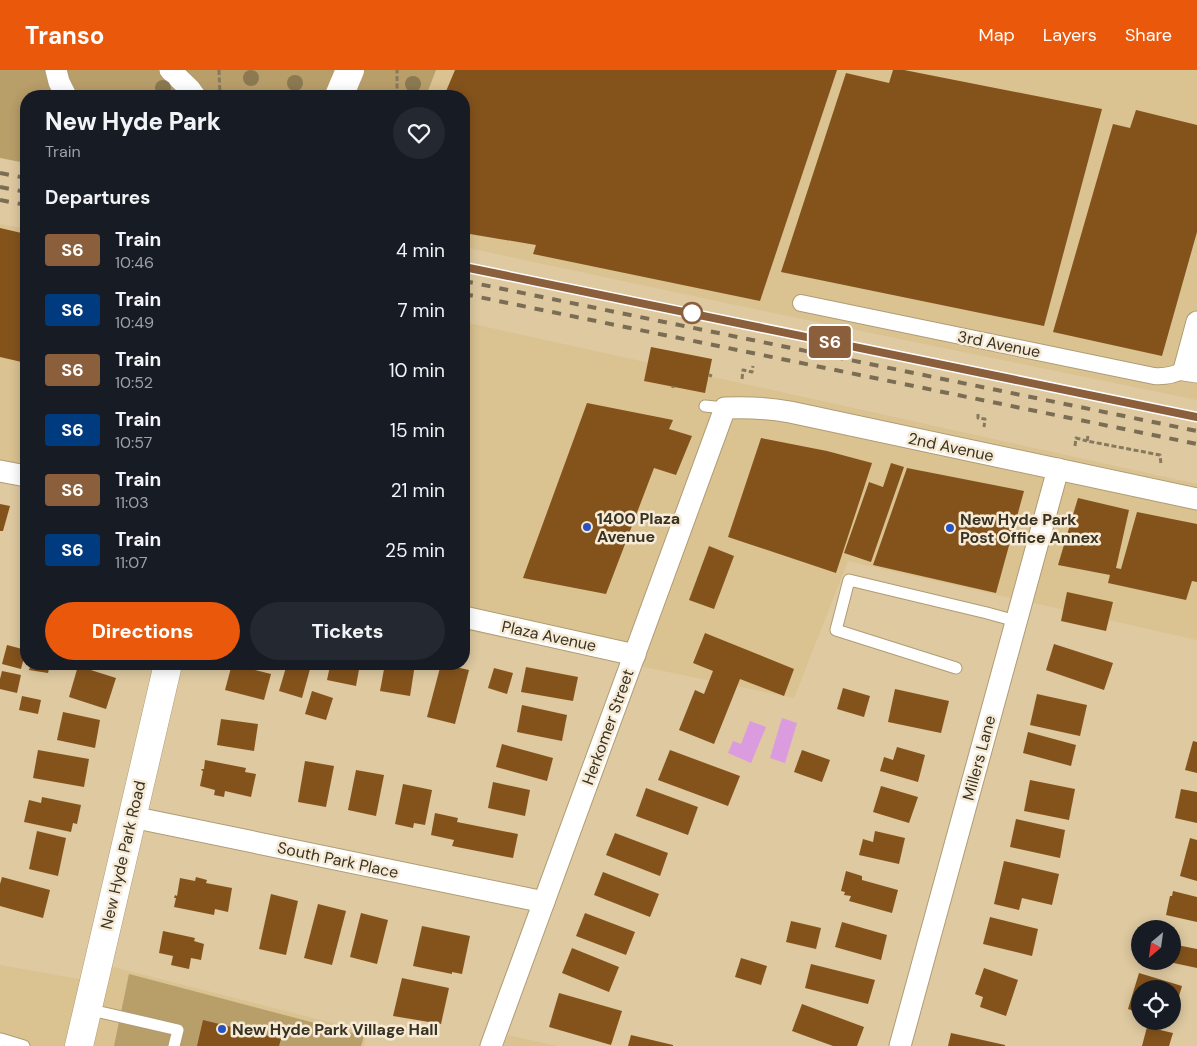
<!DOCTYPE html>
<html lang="en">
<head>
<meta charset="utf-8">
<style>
  :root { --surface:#171b24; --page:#242831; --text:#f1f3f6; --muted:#9ea1a6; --accent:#ea580c }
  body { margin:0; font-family:"DM Sans",sans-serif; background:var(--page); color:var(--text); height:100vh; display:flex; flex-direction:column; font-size:19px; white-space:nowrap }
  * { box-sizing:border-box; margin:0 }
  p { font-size:16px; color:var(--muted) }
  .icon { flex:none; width:28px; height:28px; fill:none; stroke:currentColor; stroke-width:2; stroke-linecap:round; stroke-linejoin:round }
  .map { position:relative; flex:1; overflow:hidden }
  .details { position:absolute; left:20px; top:20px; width:450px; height:580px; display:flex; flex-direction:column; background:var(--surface); border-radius:20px; box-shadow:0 2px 12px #0003 }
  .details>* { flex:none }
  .badge { padding:0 10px; border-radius:4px; font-size:18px; line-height:32px }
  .needle { width:32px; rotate:209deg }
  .buttons { position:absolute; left:1131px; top:850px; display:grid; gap:10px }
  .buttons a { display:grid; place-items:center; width:50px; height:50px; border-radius:50%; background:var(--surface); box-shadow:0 2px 12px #0003; font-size:25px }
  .map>.badge { position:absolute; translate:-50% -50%; box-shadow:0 0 0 2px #fff }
  h2 { padding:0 25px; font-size:19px; line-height:45px }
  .round { display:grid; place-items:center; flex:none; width:52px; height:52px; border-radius:26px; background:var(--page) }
  .summary { display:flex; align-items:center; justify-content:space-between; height:85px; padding:0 25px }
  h1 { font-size:24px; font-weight:800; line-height:38px }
  .action { display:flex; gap:10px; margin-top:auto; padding:10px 25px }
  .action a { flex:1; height:58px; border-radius:30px; background:var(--accent); color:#fff; font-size:20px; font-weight:800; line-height:58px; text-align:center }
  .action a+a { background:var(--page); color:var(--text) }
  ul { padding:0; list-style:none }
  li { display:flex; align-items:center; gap:15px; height:60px; padding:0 25px }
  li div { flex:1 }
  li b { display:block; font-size:19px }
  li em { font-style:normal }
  li .badge { min-width:55px; font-weight:700; text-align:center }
  header { display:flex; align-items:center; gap:30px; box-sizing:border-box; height:70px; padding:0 25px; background:var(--accent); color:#fff }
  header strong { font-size:24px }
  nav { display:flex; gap:28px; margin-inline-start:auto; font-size:18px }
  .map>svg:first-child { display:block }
  .built { fill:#dac291 }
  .green { fill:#b89e69 }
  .water { fill:#db9bdf }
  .building { fill:#84531c }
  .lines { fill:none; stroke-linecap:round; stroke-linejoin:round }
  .service-casing { stroke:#b09c74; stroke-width:13 }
  .pedestrian-casing { stroke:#b09c74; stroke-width:18 }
  .minor-casing { stroke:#b09c74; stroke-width:23 }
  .secondary-casing { stroke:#b09c74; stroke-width:29 }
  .path { stroke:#87795d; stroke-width:3; stroke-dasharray:5 2.5; stroke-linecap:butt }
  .service { stroke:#fff; stroke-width:11 }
  .pedestrian { stroke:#fff; stroke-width:16 }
  .minor { stroke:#fff; stroke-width:21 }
  .secondary { stroke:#fff; stroke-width:28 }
  .rail { stroke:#7a6d53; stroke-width:4; stroke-dasharray:9 9; stroke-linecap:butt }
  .tree { fill:#8c7951 }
  .line-casing { stroke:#fff; stroke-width:11 }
  .line { stroke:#8b5e3c; stroke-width:8 }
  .stop-dot { fill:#fff; stroke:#8b5e3c; stroke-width:2.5 }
  .poi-dot { fill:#2852c0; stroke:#f6ebd7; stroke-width:2 }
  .labels { text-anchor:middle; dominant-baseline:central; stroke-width:5; stroke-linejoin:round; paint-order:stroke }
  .street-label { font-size:16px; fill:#3a3221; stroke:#f6ebd7 }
  .poi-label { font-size:16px; font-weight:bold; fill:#3a3221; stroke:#f6ebd7; text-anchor:start }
</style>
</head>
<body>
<header>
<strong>Transo</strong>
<nav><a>Map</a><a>Layers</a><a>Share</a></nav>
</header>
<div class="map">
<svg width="1197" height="976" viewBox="0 0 1197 976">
  <rect width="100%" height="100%" fill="#dec9a0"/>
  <g class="built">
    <polygon points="436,0 1197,0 1197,330 778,244 464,177 464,26 426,26"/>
    <polygon points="0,154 26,159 26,397 0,392"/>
    <polygon points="464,252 1197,414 1197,570 848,491 794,628 464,560"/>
    <polygon points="0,895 101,913 105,895 368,962 364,976 0,976"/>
    <polygon points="508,965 557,976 504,976"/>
  </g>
  <g class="green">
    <polygon points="0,0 436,0 426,26 26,26 26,93 0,88"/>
    <polygon points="129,904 364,966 361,976 114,976"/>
  </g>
  <g class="water">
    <polygon points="782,648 797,653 785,693 770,688"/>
    <polygon points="750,651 766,657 751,693 728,683 733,671 741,674"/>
  </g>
  <g class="building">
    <polygon points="455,0 837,0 760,231 533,184 536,175 464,163 464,26 444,26"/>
    <polygon points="893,0 904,0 1102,39 1044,256 781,202 846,3 889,13"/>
    <polygon points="1136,40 1197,55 1197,162 1162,286 1053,262 1113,54 1130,58"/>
    <polygon points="0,158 26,164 26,293 0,287"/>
    <polygon points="651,277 712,289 705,323 644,311"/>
    <polygon points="587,333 673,350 669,359 692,366 676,405 654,398 606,524 523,508"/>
    <polygon points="761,368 827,381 872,393 836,503 728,467"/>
    <polygon points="891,393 904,397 871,492 844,483 869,412 883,417"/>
    <polygon points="907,398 1024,421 996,523 873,495"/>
    <polygon points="1078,428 1129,440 1116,498 1121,499 1137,442 1197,454 1197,512 1192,511 1186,530 1108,513 1110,505 1058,495"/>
    <polygon points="0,434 10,436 3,461 0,461"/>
    <polygon points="709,476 734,486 714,539 689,530"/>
    <polygon points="1067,522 1113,532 1106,561 1061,551"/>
    <polygon points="705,563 794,599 784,626 740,609 714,674 679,660 695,620 704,624 713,601 693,593"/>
    <polygon points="1054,574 1113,593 1104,620 1046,600"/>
    <polygon points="7,575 26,580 21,599 2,594"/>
    <polygon points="31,594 50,594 48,603 29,600"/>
    <polygon points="232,594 271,604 264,630 225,620"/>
    <polygon points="287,594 310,599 302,628 279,621"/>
    <polygon points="322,594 360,594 356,616 327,610 330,596"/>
    <polygon points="385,594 415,594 410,626 380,621"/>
    <polygon points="441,594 469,600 455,654 427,647"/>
    <polygon points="78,596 116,608 106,639 69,627"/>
    <polygon points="526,597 578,607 573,631 521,622"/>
    <polygon points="494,598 513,603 507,624 488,618"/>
    <polygon points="2,601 21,605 17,623 0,619 0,609"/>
    <polygon points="843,618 870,626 864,647 837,639"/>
    <polygon points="895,619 949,631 941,663 888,652"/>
    <polygon points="312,621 333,628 326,650 305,644"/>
    <polygon points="1037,624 1087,635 1080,666 1030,655"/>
    <polygon points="22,626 41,630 38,644 19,640"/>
    <polygon points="522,635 567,645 562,671 517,662"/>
    <polygon points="63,642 100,650 95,678 57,670"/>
    <polygon points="221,649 258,654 254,681 217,675"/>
    <polygon points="1028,662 1076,675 1071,696 1023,683"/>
    <polygon points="1193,671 1197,672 1197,703 1185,700"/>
    <polygon points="502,674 553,688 547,711 496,697"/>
    <polygon points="897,677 925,685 918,712 880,701 884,687 893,690"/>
    <polygon points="38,680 89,689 84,717 33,708"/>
    <polygon points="670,680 740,706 728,736 658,710"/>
    <polygon points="802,680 830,690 822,712 794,702"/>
    <polygon points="205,690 246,698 245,702 256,704 251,727 225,721 224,727 214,725 215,720 200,716 203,701 201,700 202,699 204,699"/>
    <polygon points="305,691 334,696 326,737 298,732"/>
    <polygon points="356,700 384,705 376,746 348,740"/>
    <polygon points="1030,710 1075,719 1069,750 1024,741"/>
    <polygon points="493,712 530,720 525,746 488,738"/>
    <polygon points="403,714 432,720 425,755 414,753 413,758 395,754"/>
    <polygon points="881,716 918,727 909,753 873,742"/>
    <polygon points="646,718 698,737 688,765 636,746"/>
    <polygon points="1181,719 1197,722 1197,753 1175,748"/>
    <polygon points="42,727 81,735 77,754 73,753 71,762 24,752 29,730 41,733"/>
    <polygon points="435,743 458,748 457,752 518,764 513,788 452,776 454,770 431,765"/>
    <polygon points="1016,749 1065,760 1060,788 1010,777"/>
    <polygon points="37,761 66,768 58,806 29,799"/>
    <polygon points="875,761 905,768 899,794 859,785 863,769 873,772"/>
    <polygon points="615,763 668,783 660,806 606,785"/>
    <polygon points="1190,768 1197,770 1197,811 1180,806"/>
    <polygon points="1004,791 1059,804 1052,835 1022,828 1019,840 994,834"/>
    <polygon points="846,801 862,806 862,810 898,820 892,843 849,831 851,826 844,825 845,822 841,821"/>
    <polygon points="603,802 659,824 650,847 594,825"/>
    <polygon points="2,807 50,820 43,848 0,836 0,814"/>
    <polygon points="196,807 207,810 206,813 232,818 228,842 215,839 214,845 174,837 176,828 174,828 175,825 177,826 180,808 195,811"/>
    <polygon points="1173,821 1197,827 1197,852 1166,845 1170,826 1172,826"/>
    <polygon points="271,824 298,831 286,885 259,879"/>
    <polygon points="318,834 346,841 332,895 304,888"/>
    <polygon points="361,843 388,850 377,894 350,887"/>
    <polygon points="585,843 635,862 626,885 576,866"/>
    <polygon points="990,847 1038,859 1032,886 983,874"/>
    <polygon points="791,851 821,858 816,879 786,872"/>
    <polygon points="842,852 887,865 881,890 835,877"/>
    <polygon points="422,856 470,866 462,904 452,902 452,904 413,896"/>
    <polygon points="163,861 195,868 194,871 204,874 201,890 191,888 189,899 171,895 173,886 159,883"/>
    <polygon points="1172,874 1197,879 1197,898 1169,892 1172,891"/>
    <polygon points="572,878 619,897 609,922 562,903"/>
    <polygon points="741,888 767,896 761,915 735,907"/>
    <polygon points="811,894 875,910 868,934 805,918"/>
    <polygon points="984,898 1018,910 1006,946 980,937 983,927 975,924"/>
    <polygon points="1139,903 1182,916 1173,946 1172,919 1140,919 1140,943 1128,939"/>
    <polygon points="402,908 449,918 441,954 393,946"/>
    <polygon points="559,923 622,941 611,975 549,957"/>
    <polygon points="802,934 864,957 857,976 833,976 792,961"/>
    <polygon points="203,950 281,969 279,976 197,976"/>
    <polygon points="1147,957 1173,963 1169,976 1142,976"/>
    <polygon points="951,963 1005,975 1005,976 948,976"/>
    <polygon points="631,965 673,975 673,976 628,976"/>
  </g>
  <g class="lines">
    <g class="service-casing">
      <g id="service">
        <polyline points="705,336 725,338"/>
        <polyline points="956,598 836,560 849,510 987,543 1016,551"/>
        <polyline points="87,939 178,960 174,976"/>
        <polyline points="0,972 1,969 24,976"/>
      </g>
    </g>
    <g class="pedestrian-casing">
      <path id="pedestrian" d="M801,233L1154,306C1165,307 1174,305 1184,300"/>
    </g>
    <g class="minor-casing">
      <g id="minor">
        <polyline points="56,0 59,12 66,26"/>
        <polyline points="170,0 190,19 195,26"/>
        <polyline points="1197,252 1184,300 1197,302"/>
        <polyline points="0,401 26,406"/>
        <polyline points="464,547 635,585"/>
        <polyline points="132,747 544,832"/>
        <path d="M491,976L725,338C748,337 768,338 790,342L1197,429"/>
        <polyline points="900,976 1058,399"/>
      </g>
    </g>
    <g class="secondary-casing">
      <g id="secondary">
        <polyline points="339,26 350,0"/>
        <polyline points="79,976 168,594"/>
      </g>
    </g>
    <g class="path">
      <polyline points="219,0 220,26"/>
      <polyline points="397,26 397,0"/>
      <polyline points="709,305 712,306"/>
      <polyline points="742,309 743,300 752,302 753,296"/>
      <polyline points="673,316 673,318"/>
      <polyline points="978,344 978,348 985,349 984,357"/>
      <polyline points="1088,366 1087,371 1160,385 1161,394"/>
      <polyline points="1075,376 1076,368 1087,371"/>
    </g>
    <use href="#service" class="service"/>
    <use href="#pedestrian" class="pedestrian"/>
    <use href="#minor" class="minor"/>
    <use href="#secondary" class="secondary"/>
    <g class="rail">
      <polyline points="0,103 26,108"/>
      <polyline points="0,117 26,122"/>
      <polyline points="0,130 26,135"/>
      <polyline points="464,197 1197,347"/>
      <polyline points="464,211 1197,361"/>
      <polyline points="464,224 1197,374"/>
    </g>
  </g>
  <g class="tree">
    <circle cx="251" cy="8" r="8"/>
    <circle cx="295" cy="13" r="8"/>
    <circle cx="413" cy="14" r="8"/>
    <circle cx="163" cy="18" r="8"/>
  </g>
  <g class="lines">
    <g class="line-casing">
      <polyline id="line" points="464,197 1197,347"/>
    </g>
    <use href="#line" class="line"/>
  </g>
  <circle class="stop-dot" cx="692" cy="243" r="10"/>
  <g class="poi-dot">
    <circle cx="587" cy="457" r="5"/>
    <circle cx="950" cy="458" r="5"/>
    <circle cx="222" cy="959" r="5"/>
  </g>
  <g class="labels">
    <g class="street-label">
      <text transform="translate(999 274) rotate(11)">3rd Avenue</text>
      <text transform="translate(951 377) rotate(12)">2nd Avenue</text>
      <text transform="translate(549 566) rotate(12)">Plaza Avenue</text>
      <text transform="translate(608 657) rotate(-70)">Herkomer Street</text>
      <text transform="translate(979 688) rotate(-75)">Millers Lane</text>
      <text transform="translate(123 785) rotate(-77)">New Hyde Park Road</text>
      <text transform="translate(338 790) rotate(12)">South Park Place</text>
    </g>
    <g class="poi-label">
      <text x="597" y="448">1400 Plaza<tspan x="597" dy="18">Avenue</tspan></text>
      <text x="960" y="449">New Hyde Park<tspan x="960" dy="18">Post Office Annex</tspan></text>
      <text x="232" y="959">New Hyde Park Village Hall</text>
    </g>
  </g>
</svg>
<div class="buttons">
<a><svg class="needle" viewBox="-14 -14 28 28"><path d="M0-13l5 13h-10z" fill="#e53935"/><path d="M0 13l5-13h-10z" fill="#9ea1a6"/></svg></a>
<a><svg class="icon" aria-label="locate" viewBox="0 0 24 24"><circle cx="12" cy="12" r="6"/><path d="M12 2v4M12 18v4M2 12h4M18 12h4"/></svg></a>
</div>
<b class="badge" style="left:830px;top:272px;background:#8b5e3c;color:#fff">S6</b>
<section class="details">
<div class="summary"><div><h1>New Hyde Park</h1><p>Train</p></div><a class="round"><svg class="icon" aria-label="heart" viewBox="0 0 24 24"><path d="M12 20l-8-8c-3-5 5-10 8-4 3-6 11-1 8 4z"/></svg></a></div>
<h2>Departures</h2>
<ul>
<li><span class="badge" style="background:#8b5e3c;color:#fff">S6</span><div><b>Train</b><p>10:46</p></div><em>4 min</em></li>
<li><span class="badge" style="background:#003b80;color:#fff">S6</span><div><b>Train</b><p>10:49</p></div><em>7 min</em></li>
<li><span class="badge" style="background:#8b5e3c;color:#fff">S6</span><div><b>Train</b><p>10:52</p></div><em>10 min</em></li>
<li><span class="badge" style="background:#003b80;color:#fff">S6</span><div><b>Train</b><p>10:57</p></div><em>15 min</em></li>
<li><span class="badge" style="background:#8b5e3c;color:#fff">S6</span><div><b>Train</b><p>11:03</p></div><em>21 min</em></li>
<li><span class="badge" style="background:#003b80;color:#fff">S6</span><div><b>Train</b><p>11:07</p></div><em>25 min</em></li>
</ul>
<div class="action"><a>Directions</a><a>Tickets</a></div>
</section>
</div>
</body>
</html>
